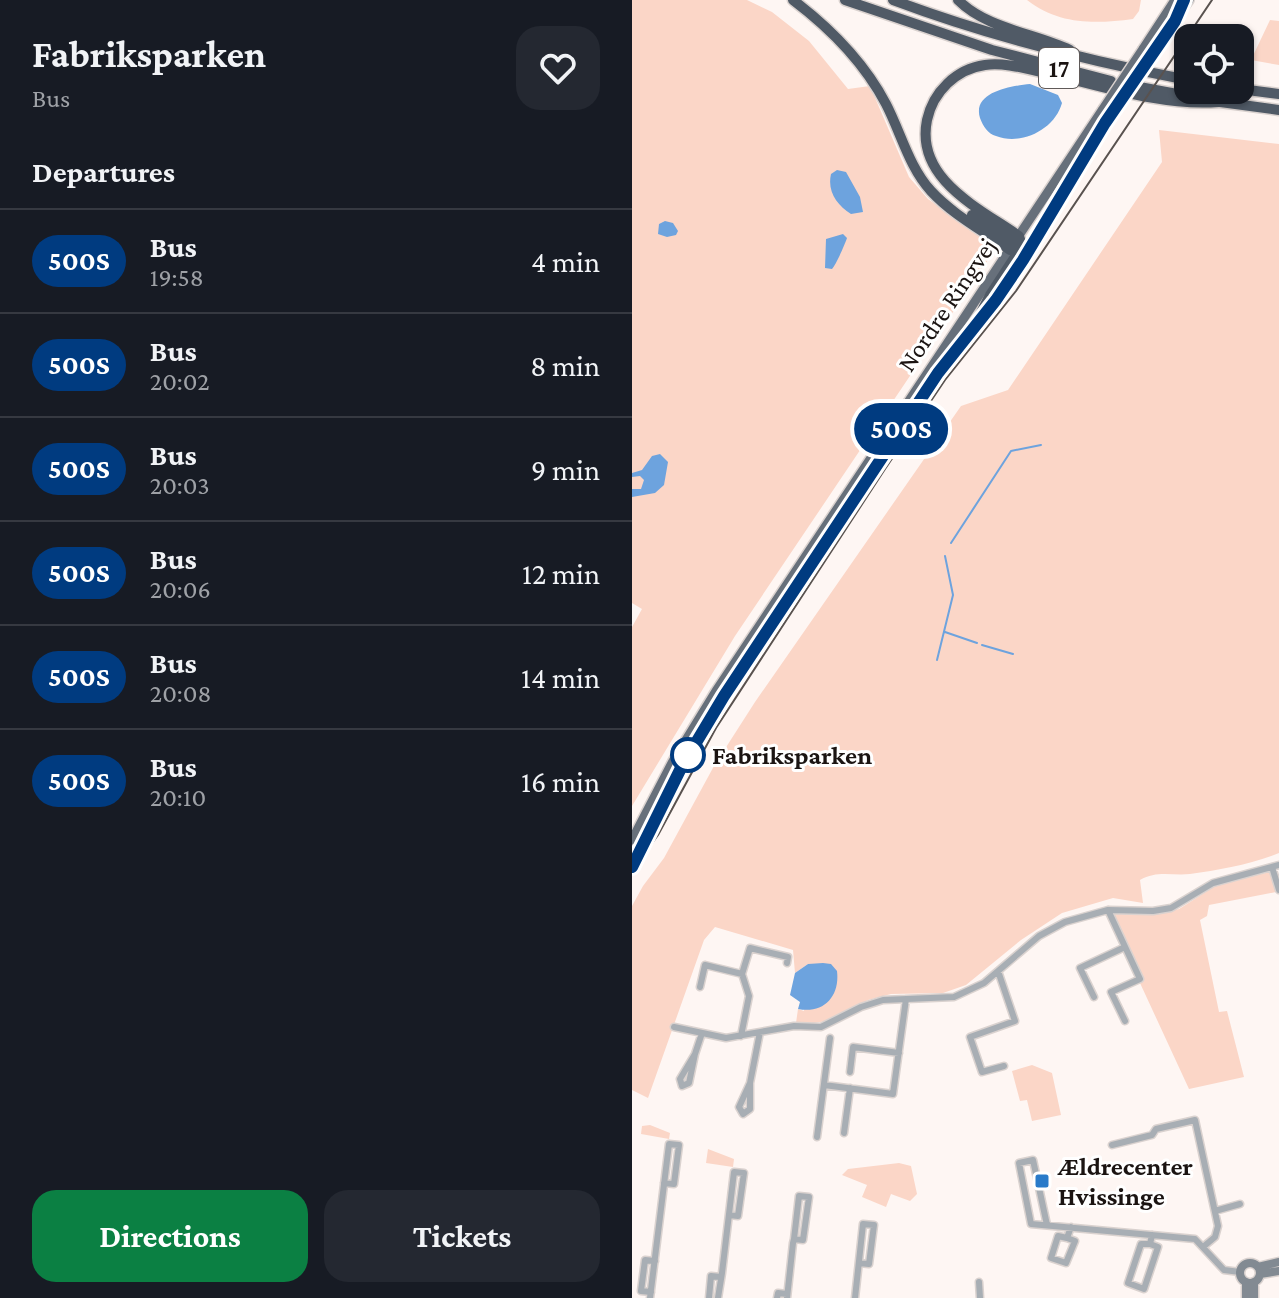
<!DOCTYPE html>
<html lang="en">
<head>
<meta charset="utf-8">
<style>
	:root { --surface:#171b24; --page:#242831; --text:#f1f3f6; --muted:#9ea1a6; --line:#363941; --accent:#0b8043 }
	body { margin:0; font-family:"Crimson Pro",serif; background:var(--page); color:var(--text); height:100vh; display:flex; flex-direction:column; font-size:30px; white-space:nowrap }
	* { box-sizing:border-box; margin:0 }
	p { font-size:26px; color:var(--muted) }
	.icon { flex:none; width:44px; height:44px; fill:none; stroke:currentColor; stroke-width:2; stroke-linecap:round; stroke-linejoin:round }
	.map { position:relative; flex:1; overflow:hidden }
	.side { display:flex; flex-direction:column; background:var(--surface); width:632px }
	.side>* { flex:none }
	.badge { padding:0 16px; border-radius:26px; font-size:28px; line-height:52px }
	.tools { position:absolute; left:542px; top:24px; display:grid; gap:16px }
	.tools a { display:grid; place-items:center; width:80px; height:80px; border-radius:16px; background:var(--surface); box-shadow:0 2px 6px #0004; font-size:40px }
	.map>.badge { position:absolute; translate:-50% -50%; box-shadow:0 0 0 4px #fff }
	h2 { padding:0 32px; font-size:30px; line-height:72px }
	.round { display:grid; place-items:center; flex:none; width:84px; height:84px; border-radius:24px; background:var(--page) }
	.head { display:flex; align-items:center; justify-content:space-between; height:136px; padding:0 32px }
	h1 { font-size:38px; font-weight:700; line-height:60px }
	.primary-button { display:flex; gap:16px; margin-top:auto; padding:16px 32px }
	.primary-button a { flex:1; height:92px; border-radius:24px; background:var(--accent); color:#fff; font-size:32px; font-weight:700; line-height:92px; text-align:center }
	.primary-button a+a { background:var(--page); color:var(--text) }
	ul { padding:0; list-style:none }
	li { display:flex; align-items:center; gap:24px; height:104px; padding:0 32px; border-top:2px solid var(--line) }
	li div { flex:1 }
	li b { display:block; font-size:30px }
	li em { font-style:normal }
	li .badge { min-width:88px; font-weight:700; text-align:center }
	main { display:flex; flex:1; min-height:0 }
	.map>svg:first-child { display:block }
	.green { fill:#fbd6c7 }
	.water { fill:#6da3de }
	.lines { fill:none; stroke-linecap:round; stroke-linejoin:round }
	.stream { stroke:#6da3de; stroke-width:2 }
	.street-casing { stroke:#dad2cf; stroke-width:9 }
	.secondary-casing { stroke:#dad2cf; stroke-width:11 }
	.primary-casing { stroke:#dad2cf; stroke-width:12 }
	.highway-casing { stroke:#dad2cf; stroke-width:13 }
	.street { stroke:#a8aeb4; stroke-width:6 }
	.secondary { stroke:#828a92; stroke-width:8 }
	.primary { stroke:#67707b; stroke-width:9 }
	.highway { stroke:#505a66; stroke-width:10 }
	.tram { stroke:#59524f; stroke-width:2 }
	.primary-bridge-casing { stroke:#dad2cf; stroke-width:12; stroke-linecap:butt }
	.primary-bridge { stroke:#67707b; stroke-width:9 }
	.line-casing { stroke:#fff; stroke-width:18 }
	.line { stroke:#003b80; stroke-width:12 }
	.stop-dot { fill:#fff; stroke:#003b80; stroke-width:4 }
	.poi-dot { fill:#297ac9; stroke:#fff; stroke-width:3 }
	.labels { text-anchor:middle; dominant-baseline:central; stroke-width:6; stroke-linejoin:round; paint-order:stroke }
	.shield { fill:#fff; stroke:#5f5a59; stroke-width:2 }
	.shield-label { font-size:24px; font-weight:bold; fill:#1b1412 }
	.street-label { font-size:26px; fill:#1b1412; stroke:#fff }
	.stop-label { font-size:26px; font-weight:bold; fill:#1b1412; stroke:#fff; text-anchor:start }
	.poi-label { font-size:26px; font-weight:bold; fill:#1b1412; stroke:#fff; text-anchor:start }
</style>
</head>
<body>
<main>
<section class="side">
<div class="head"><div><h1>Fabriksparken</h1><p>Bus</p></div><a class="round"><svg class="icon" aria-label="heart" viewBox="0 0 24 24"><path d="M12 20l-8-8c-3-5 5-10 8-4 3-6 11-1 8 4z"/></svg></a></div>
<h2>Departures</h2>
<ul>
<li><span class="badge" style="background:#003b80;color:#fff">500S</span><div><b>Bus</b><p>19:58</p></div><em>4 min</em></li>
<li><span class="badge" style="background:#003b80;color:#fff">500S</span><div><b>Bus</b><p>20:02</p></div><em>8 min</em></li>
<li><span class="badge" style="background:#003b80;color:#fff">500S</span><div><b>Bus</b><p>20:03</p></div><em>9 min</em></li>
<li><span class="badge" style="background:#003b80;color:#fff">500S</span><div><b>Bus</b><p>20:06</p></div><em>12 min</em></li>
<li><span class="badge" style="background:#003b80;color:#fff">500S</span><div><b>Bus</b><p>20:08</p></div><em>14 min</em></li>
<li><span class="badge" style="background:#003b80;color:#fff">500S</span><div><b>Bus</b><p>20:10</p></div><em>16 min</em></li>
</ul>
<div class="primary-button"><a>Directions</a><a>Tickets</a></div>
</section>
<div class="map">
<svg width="647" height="1298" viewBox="0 0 647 1298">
	<rect width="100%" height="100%" fill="#fef6f3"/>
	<path class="green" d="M0,0h115l25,12 37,29 39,48 22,-3 39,91 19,22 68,49 -261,388 -103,170v-179l10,-18 -10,-6z
		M395,0h114l-2,11 -6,8c-38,5 -74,6 -106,-19z
		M638,20l9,1v44l-28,-5z
		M527,130l120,14v709c-27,11 -60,17 -89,21 -18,2 -33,-4 -50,6l3,23 -30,-5 -51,15 -41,27 -55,45 -23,8 -52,1 -23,6 -36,20 -23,4 -13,-1 2,-14 6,2 4,-47 -13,9 -2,-23 -78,-23 -11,13 -56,158 -16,-8v-184l11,-20 21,-28 50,-92 41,-64 206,-296 47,-16 154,-228z
		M638,872l6,20 -67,13 -2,11 -7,4 19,92 8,-1 17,66 -55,12 -49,-106 3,-3 -30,-66h46l20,-5 41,-26z
		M400,1065l20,8 9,42 -29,6 -5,-21 -7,1 -8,-30z
		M18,1125l20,8 -1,6 -28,-5 1,-8z
		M76,1149l26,10 -1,8 -27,-4z
		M267,1163l12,3 6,28 -7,7 -19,-7 -5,13 -24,-10 5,-12 -25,-10 6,-6z"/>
	<path class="water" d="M398,84l28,11 4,8c-7,26 -40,43 -66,33 -8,-2 -13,-10 -16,-18 -8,-26 31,-32 50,-34z
		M205,170l9,2 14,25 3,15 -12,2c-14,-9 -24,-22 -20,-40z
		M33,221l8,2 5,8 -2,4 -9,2 -9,-3 1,-10z
		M211,234l4,4c-2,6 -11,27 -15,31l-7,-1 1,-29z
		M28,454l8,8 -4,23 -9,8 -23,4v-8h9l3,-9 -4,-4 -8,1v-4l10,-3 10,-14z
		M191,963l8,1 6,7c3,25 -13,43 -39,38l2,-7 -10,-7 5,-22 13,-9z"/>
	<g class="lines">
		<path class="stream" d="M319,543l60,-92 30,-6
			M313,632l32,11
			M350,645l31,9
			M305,660l16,-65 -8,-39"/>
		<defs>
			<path id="street" d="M640,867l7,23
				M476,910l32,69 -29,13 14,29
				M366,971l17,50 -45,16 12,35 22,-6
				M68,987l5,-22 37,9
				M462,997l-14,-29 45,-21
				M42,1027l52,11 68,-12 27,1 40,-20 22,-7 71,-3 30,-14 55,-47 26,-14 43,-12 45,1 18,-3 42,-25 66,-18
				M109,1036l8,-40 -7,-22 8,-26 38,9 -1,6
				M63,1054l-6,29 -7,3 -2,-7 15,-25 7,-21
				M218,1072l3,-25 46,6
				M118,1083v26l-7,5 -4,-7 11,-24 10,-51
				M192,1085l69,9 13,-95
				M212,1133l6,-45
				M185,1137l13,-99
				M480,1145l40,-10 4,-6 39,-9 23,106 -3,11 -12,10
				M583,1211l25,-7
				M415,1225l-14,-65 -14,3 12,61 164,15 29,31 16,2
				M435,1238l8,3 -9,22 -15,-5 7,-22 9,2 4,-11
				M518,1244l8,3 -14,42 -16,-6 13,-39h9l2,-9
				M347,1282l1,16
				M19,1292l-10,-1 4,-31 10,1
				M18,1298c6,-51 13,-103 19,-154l10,1 -5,39 -10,-1
				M77,1298l2,-22 10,1
				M86,1298l4,-25 12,-101 10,1 -6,43 -9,-1
				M145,1298l1,-5 9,1
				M155,1298l6,-55 1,-4 5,-43 10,1 -6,43 -9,-1
				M223,1298l8,-74 11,1 -5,39 -10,-1"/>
			<path id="secondary" d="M608 1273a10 10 0 1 1 20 0a10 10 0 1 1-20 0Z
				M626,1267l21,-5
				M628,1274l19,-3
				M614,1298v-16
				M622,1298v-16"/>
			<path id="primary" d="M511,49l32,-49
				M521,50l36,-50
				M349,319l68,-99 30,-55 33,-54
				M0,840l41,-79 43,-70 387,-582
				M0,867c81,-176 201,-332 306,-494l34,-42"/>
			<path id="highway" d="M161,0c37,28 71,62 93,104 15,29 23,63 45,87 22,24 53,40 79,59
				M213,0l147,50 119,31
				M261,0c96,36 195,61 295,80
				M326,0c29,29 76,33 112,50
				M543,21l9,-21
				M502,86l59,11
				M608,89l39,5
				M581,101l66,9
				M340,215l43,28 7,3 13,-5
				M338,334l20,-39 32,-49 -3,-10c-40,-28 -104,-57 -92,-116 6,-28 29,-51 58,-55 21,-3 45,5 66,9 54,13 112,32 167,28"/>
		</defs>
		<use href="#street" class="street-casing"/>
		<use href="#secondary" class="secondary-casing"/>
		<use href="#primary" class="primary-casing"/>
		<use href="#highway" class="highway-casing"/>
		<use href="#street" class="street"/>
		<use href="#secondary" class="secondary"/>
		<use href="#primary" class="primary"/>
		<use href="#highway" class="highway"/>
		<path class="tram" d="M0,871l26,-36 58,-107 169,-259 60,-89 71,-89 196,-291"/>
		<defs>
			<path id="primary-bridge" d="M471,109l40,-60
				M480,111l41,-61"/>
		</defs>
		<use href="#primary-bridge" class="primary-bridge-casing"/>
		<use href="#primary-bridge" class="primary-bridge"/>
	</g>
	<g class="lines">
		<defs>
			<path id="line" d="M0,867l50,-101 42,-70 214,-323 58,-73 27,-40 82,-137 70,-102 9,-21"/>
		</defs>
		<use href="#line" class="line-casing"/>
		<use href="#line" class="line"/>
	</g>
	<circle class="stop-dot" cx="56" cy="755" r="16"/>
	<rect class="poi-dot" x="402" y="1173" width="16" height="16" rx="4"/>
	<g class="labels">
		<rect class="shield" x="407" y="48" width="40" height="40" rx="6"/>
		<g class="shield-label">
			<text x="427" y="68">17</text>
		</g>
		<g class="street-label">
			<text transform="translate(315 305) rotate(-56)">Nordre Ringvej</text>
		</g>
		<g class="stop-label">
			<text x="80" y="755">Fabriksparken</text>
		</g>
		<g class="poi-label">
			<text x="426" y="1166">Ældrecenter<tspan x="426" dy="30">Hvissinge</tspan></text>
		</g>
	</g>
</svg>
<div class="tools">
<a><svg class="icon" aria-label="locate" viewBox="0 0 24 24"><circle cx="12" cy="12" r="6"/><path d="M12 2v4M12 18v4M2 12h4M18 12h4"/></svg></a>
</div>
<b class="badge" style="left:269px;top:429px;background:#003b80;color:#fff">500S</b>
</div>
</main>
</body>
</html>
